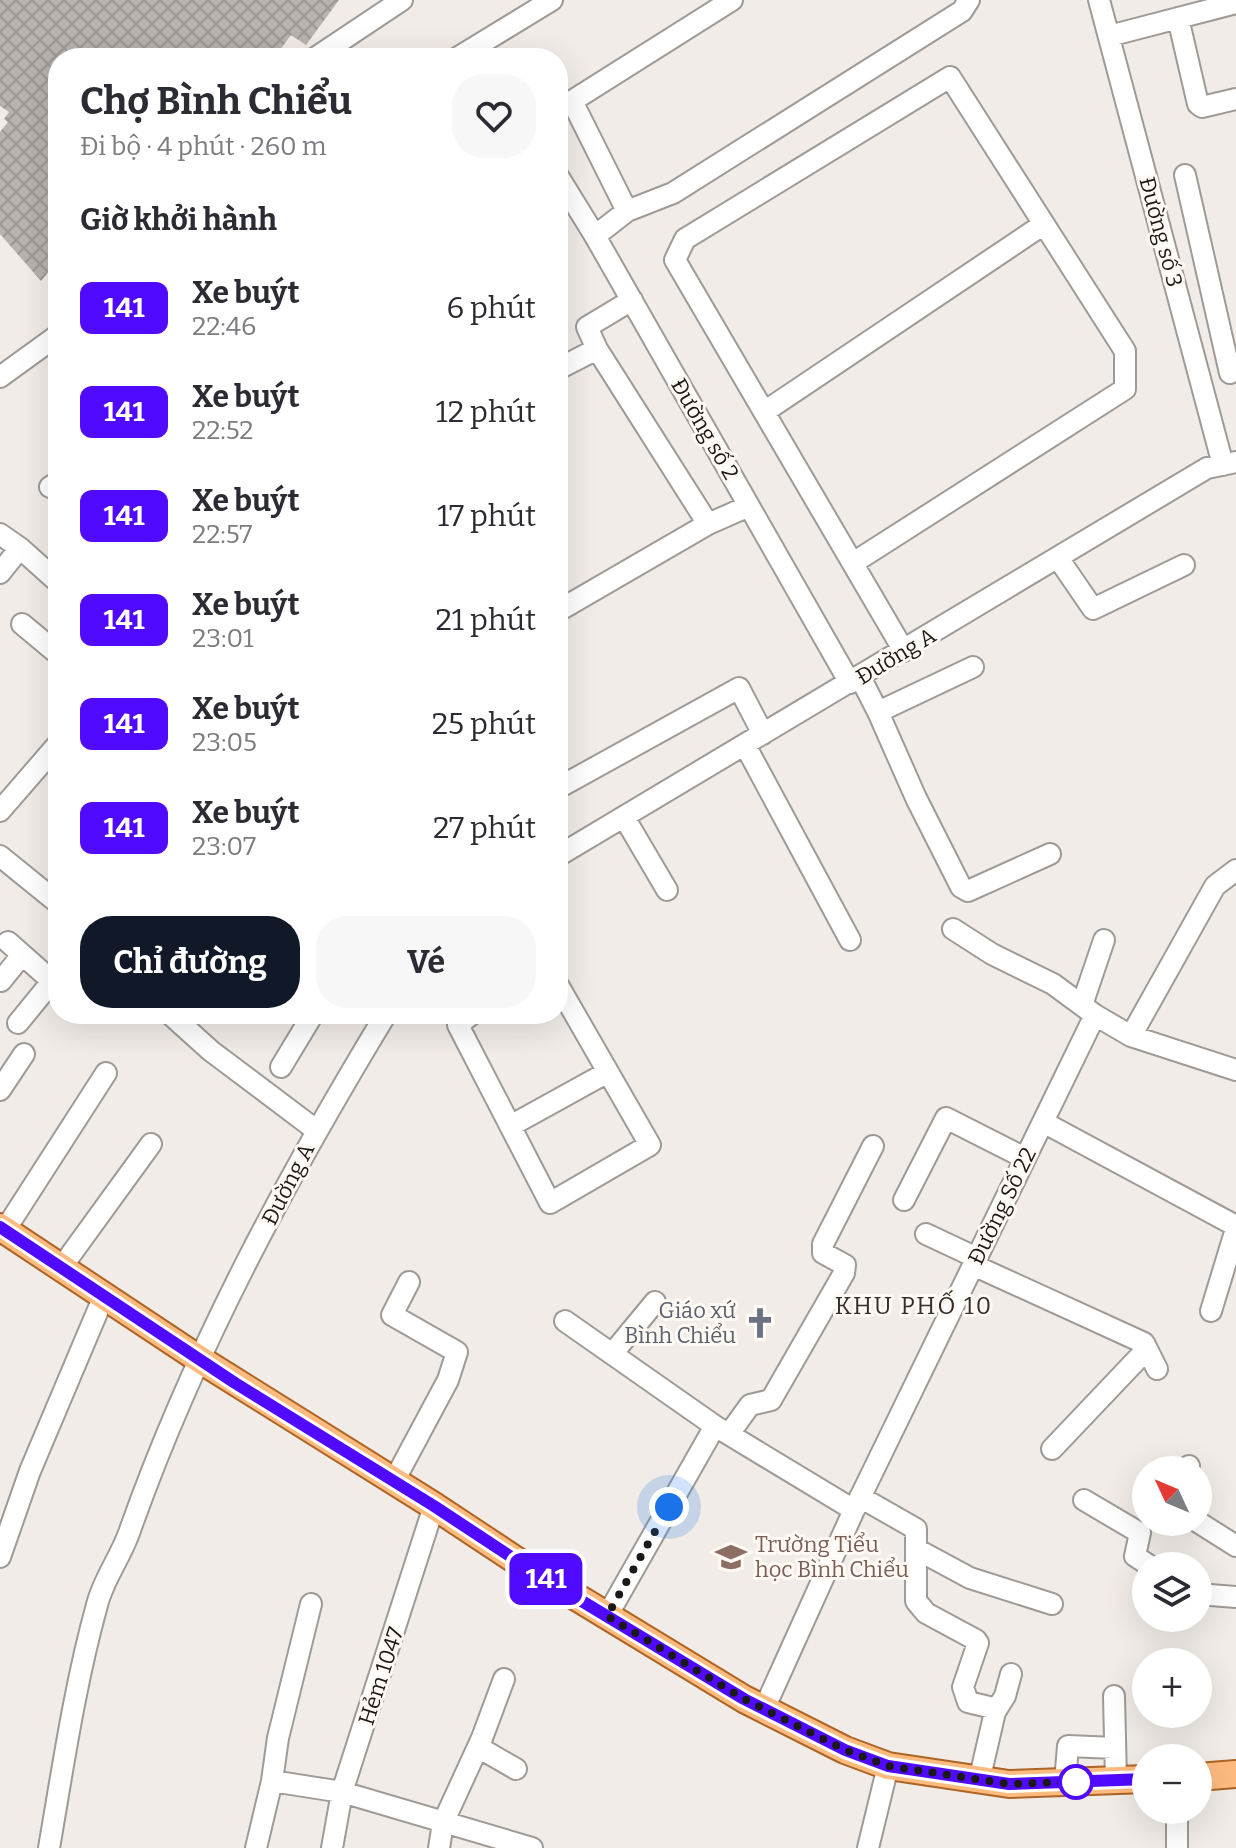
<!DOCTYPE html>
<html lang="vi">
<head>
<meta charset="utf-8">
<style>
	:root { --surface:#fff; --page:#f7f7f7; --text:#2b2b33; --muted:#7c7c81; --accent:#111827 }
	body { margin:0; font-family:Bitter,serif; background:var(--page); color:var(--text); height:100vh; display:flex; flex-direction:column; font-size:30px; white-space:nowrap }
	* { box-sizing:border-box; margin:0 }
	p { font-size:26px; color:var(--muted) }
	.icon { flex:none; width:44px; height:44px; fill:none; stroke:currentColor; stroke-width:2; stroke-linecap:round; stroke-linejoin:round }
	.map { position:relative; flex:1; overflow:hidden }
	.details { position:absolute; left:48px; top:48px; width:520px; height:976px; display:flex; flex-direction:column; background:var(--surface); border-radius:32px; box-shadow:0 8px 32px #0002 }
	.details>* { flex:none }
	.badge { padding:0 16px; border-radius:12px; font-size:28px; line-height:52px }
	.needle { width:52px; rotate:314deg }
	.fabs { position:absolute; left:1132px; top:1456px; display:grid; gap:16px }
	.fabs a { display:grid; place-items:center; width:80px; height:80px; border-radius:50%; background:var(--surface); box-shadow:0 8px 32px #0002; font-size:40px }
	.you { position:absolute; width:40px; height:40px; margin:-20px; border:6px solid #fff; border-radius:50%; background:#1a73e8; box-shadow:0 0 0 12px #1a73e833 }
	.map>.badge { position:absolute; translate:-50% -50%; box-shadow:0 0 0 4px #fff }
	h2 { padding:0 32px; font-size:30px; line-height:72px }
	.round { display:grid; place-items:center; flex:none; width:84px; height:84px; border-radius:32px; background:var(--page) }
	.headline { display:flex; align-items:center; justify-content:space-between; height:136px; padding:0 32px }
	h1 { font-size:38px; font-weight:700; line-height:60px }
	.action { display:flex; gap:16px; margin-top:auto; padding:16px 32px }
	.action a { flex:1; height:92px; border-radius:32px; background:var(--accent); color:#fff; font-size:32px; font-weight:700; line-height:92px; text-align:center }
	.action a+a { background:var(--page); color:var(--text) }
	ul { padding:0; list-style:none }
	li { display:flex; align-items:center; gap:24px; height:104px; padding:0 32px }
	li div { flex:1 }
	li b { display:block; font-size:30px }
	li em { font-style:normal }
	li .badge { min-width:88px; font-weight:700; text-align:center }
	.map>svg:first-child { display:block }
	.building { fill:url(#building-cross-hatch) }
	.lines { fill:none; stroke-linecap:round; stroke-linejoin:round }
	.minor-casing { stroke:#9f9a95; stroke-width:24 }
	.major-casing { stroke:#ad6424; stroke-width:30 }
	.minor { stroke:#fff; stroke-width:20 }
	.major { stroke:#fdbb80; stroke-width:26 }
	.line-casing { stroke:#fff; stroke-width:18 }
	.line { stroke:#4f0aff; stroke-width:12 }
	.walk { stroke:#1b1917; stroke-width:8; stroke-dasharray:0 14.4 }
	.stop-dot { fill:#fff; stroke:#4f0aff; stroke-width:4 }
	.labels { text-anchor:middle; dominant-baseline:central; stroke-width:6; stroke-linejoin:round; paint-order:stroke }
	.street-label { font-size:22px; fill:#1b1917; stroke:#fff9f4 }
	.worship-label { font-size:22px; fill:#5b616d; stroke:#fff9f4; text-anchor:end }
	.education-label { font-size:22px; fill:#785e54; stroke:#fff9f4; text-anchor:start }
	.neighbourhood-label { font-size:24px; letter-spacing:2px; fill:#322e2a; stroke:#fff9f4 }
</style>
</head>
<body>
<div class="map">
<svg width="1236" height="1848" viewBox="0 0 1236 1848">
	<defs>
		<pattern id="building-cross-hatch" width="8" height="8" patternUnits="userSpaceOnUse" patternTransform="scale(2)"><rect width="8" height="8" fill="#b7b2ae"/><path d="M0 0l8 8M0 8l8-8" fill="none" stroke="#9d9895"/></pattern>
	</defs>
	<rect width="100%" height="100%" fill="#f1ece7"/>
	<path class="building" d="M0,0h339l-33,45 -15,-10 -17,23h-11l-12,-9 -6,9h-187v202l-17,21 -41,-47v-102l8,-10 -4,-3 5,-7 -9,-6z"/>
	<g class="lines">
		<defs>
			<path id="minor" d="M1099,0l124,465
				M1178,18l20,86 4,3 34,-8
				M1109,36l127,-33
				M315,58l87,-58
				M457,58l95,-58
				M1185,175l45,198
				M558,176l37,60 255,447
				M627,211l46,-18 289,-182 7,-11
				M595,236l32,-25 -55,-110 160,-101
				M597,349l-10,-22 45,-27
				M558,369l39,-20 111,175 -150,87
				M0,377l58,-42
				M764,412l280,-188
				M50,487l8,-5
				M708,524l41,-18
				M0,534l20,14 38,34
				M1058,558l35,51 91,-44
				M853,563l272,-174v-38l-175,-274 -265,162 -10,21 229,391
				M0,573l20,-25
				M22,624l36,30
				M860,677l18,35 95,-45
				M878,712l38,86 45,89 7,4 82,-37
				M745,745l105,195
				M558,788l181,-100 24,46
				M0,811l58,-67
				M624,817l43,73
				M0,856l58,47
				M558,856l649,-388 29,-6
				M953,929l39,25 61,30 42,31
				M8,942l44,39
				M1,981l21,-26
				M1082,1005l22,-65
				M170,1014l41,37 105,79
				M472,1014l-14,11 92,178 100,-58 -92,-160
				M18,1023l40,-49
				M1131,1036l84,-150 21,-16
				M281,1067l32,-53
				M0,1090l24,-36
				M1043,1122l193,104
				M512,1125l96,-53
				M904,1200l42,-82 79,40
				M5,1230l101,-157
				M926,1234l51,24
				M973,1265l171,78 13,26
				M61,1268l90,-124
				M1211,1311l25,-82
				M565,1321l150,105 139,84
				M612,1354l43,-52
				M729,1434l21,-29 21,-5 73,-127 1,-8 -22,-12v-9l50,-98
				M1052,1449l95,-100
				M1187,1470l2,-4
				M394,1481l54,-101 9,-28 -65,-37 17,-33
				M860,1497l56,32v72l10,12 50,27 2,3 -15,44 5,15 29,7
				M1084,1500l56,33 -5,23 15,10
				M1198,1522l38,24
				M918,1550l52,28 82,26
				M0,1557l30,-86 74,-175
				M1198,1594l38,3
				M607,1616l108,-190
				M1114,1696l2,84
				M764,1709l90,-199 241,-495 36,21 105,34
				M478,1747l38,22
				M272,1781l70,11 190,56
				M979,1781l16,-69 10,-16 6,-22
				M1065,1782l3,-36 47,2
				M49,1848c14,-81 26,-164 48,-243 6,-25 23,-47 32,-72 64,-182 157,-354 257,-519
				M256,1848l16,-67 6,-43 33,-134
				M332,1848l10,-56 92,-286
				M439,1848l4,-25 39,-85 22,-59
				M868,1848l20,-82
				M1177,1848v-38"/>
			<path id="major" d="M0,1227l199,132 235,147 80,53 230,140 101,51 43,16 121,18 137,-5
				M1198,1777l38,-3"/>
		</defs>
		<use href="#minor" class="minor-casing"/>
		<use href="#major" class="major-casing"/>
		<use href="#minor" class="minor"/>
		<use href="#major" class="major"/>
	</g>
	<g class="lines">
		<defs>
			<path id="line" d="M0,1227l235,156 199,123 103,68 207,125 101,51 43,16 121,18 137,-5"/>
		</defs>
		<use href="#line" class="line-casing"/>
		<use href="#line" class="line"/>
		<path class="walk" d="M669,1507l-62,109 137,83 101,51 43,16 121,18 67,-2"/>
	</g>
	<defs>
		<symbol id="church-bare" viewBox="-9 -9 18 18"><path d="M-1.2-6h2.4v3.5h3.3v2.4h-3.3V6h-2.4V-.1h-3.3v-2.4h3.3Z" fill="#6b7280" stroke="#fff9f4" stroke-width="2.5" paint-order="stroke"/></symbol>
		<symbol id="school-bare" viewBox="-9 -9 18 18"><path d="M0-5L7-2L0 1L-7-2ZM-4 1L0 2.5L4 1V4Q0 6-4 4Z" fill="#8d6e63" stroke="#fff9f4" stroke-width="2.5" paint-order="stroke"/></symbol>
	</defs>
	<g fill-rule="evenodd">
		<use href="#church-bare" x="738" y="1301" width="44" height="44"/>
		<use href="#school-bare" x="709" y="1535" width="44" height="44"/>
	</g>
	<circle class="stop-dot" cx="1076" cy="1782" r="16"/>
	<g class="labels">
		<g class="street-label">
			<text transform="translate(1161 232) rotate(75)">Đường số 3</text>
			<text transform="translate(705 429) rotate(60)">Đường số 2</text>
			<text transform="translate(896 656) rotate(-31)">Đường A</text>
			<text transform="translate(288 1184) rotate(-63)">Đường A</text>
			<text transform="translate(1002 1206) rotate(-64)">Đường Số 22</text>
			<text transform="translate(381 1676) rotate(-72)">Hẻm 1047</text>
		</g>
		<g class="worship-label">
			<text x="736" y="1310">Giáo xứ<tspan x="736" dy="25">Bình Chiểu</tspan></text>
		</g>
		<g class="education-label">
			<text x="755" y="1544">Trường Tiểu<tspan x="755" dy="25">học Bình Chiểu</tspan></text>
		</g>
		<g class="neighbourhood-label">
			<text x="914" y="1306">KHU PHỐ 10</text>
		</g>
	</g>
</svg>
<div class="fabs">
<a><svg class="needle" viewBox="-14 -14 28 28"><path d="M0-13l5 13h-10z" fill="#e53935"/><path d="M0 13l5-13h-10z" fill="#7c7c81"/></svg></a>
<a><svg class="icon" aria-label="layers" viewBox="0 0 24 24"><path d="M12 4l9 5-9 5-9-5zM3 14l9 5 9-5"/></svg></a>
<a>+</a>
<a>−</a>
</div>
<div class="you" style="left:669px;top:1507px"></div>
<b class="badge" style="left:546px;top:1579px;background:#4f0aff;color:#fff">141</b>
<section class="details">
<div class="headline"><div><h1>Chợ Bình Chiểu</h1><p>Đi bộ · 4 phút · 260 m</p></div><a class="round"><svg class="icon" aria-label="heart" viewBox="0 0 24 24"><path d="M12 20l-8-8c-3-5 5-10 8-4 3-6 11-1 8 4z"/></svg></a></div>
<h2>Giờ khởi hành</h2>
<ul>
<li><span class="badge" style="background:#4f0aff;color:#fff">141</span><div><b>Xe buýt</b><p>22:46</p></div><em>6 phút</em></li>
<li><span class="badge" style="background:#4f0aff;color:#fff">141</span><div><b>Xe buýt</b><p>22:52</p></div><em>12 phút</em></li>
<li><span class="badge" style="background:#4f0aff;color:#fff">141</span><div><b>Xe buýt</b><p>22:57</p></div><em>17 phút</em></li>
<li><span class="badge" style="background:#4f0aff;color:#fff">141</span><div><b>Xe buýt</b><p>23:01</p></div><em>21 phút</em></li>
<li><span class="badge" style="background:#4f0aff;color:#fff">141</span><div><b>Xe buýt</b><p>23:05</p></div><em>25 phút</em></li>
<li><span class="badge" style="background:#4f0aff;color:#fff">141</span><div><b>Xe buýt</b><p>23:07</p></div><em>27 phút</em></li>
</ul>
<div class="action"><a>Chỉ đường</a><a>Vé</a></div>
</section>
</div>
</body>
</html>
